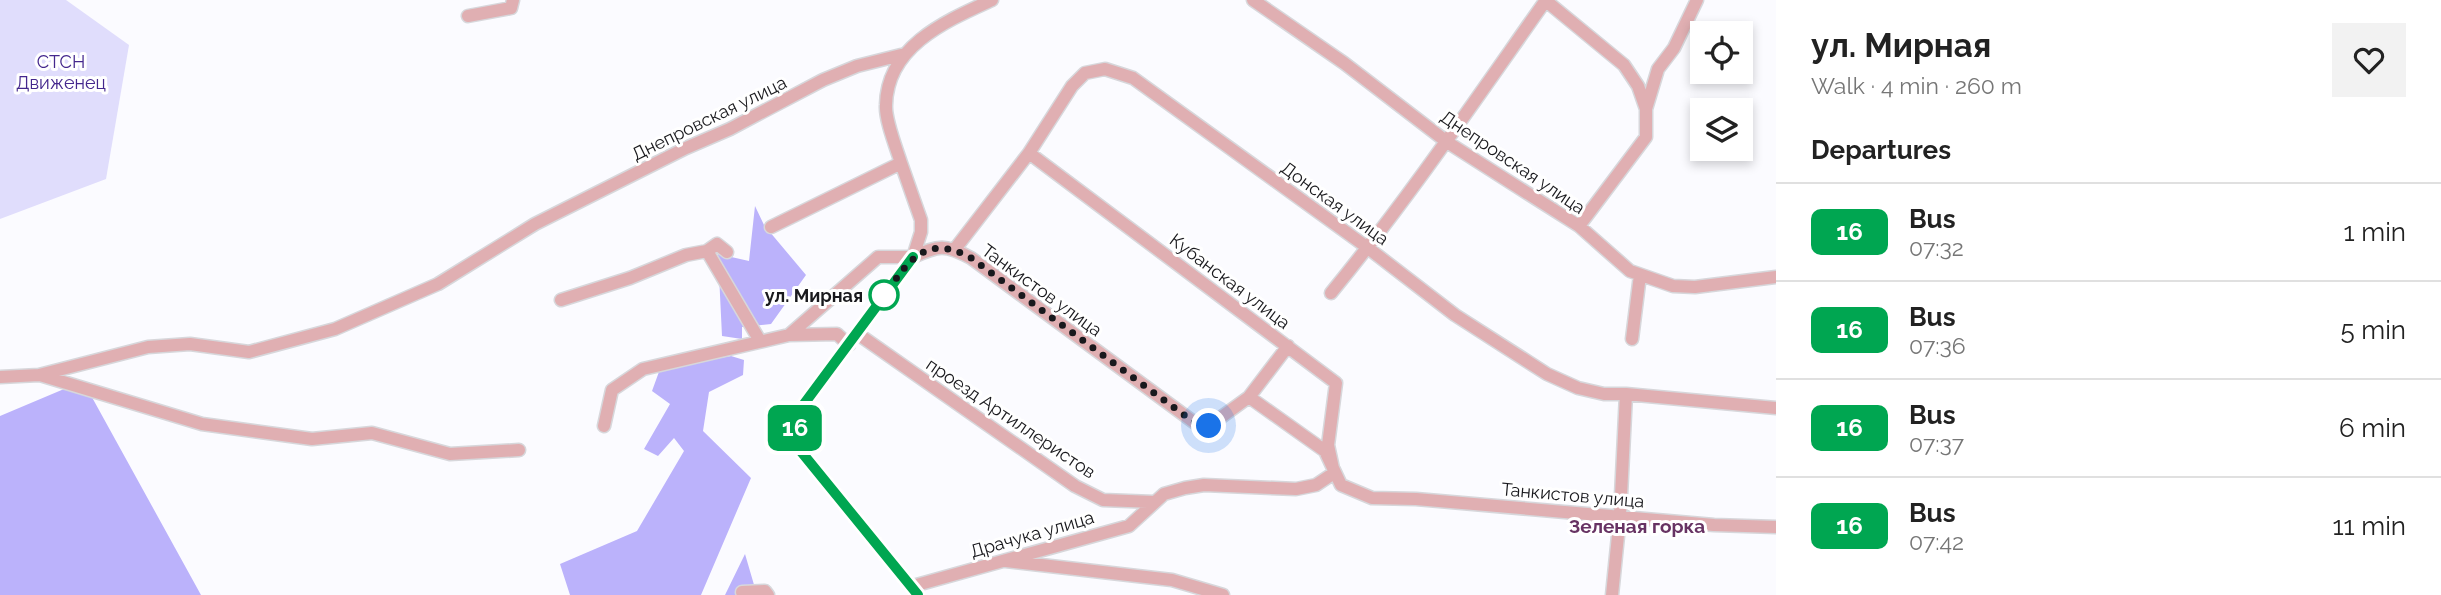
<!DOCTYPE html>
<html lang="en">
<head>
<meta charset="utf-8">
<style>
	:root { --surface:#fff; --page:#f2f2f2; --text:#222; --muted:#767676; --line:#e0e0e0 }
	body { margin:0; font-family:Raleway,sans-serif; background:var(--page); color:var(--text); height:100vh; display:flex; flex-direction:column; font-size:26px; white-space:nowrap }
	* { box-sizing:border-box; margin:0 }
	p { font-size:23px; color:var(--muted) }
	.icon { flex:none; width:38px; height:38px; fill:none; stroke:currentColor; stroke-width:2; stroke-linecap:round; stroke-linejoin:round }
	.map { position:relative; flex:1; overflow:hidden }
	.sheet { display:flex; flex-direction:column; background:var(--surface); width:665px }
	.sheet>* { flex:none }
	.badge { padding:0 14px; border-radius:10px; font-size:24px; line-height:46px }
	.buttons { position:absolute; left:1690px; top:21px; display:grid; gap:14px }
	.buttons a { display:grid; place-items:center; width:63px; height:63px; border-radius:0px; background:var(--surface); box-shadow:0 4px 10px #0003; font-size:35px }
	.you { position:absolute; width:35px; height:35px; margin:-18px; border:5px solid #fff; border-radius:50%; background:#1a73e8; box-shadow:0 0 0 10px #1a73e833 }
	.map>.badge { position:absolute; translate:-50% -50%; box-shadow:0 0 0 4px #fff }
	h2 { padding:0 35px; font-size:26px; line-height:63px }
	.round { display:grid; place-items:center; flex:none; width:74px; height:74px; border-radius:0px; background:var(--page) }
	.head { display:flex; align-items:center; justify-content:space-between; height:119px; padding:0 35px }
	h1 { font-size:33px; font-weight:700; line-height:52px }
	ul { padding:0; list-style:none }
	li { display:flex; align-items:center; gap:21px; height:98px; padding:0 35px; border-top:2px solid var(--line) }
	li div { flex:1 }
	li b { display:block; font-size:26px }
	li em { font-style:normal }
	li .badge { min-width:77px; font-weight:700; text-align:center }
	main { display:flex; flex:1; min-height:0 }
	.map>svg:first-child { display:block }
	.green { fill:#e0ddfc }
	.forest { fill:#bbb2fb }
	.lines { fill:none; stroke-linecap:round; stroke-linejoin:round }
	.street-casing { stroke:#d7d7db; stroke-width:15 }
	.street { stroke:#e0afb2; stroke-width:12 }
	.line-casing { stroke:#fff; stroke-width:16 }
	.line { stroke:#00a651; stroke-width:10 }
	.walk { stroke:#19191d; stroke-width:7; stroke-dasharray:0 12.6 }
	.stop-dot { fill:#fff; stroke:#00a651; stroke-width:3.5 }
	.labels { text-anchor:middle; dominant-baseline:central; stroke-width:6; stroke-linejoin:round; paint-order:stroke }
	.park-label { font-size:18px; fill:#44278d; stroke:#fff }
	.street-label { font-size:18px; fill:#19191d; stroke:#fff }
	.stop-label { font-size:18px; font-weight:bold; fill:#19191d; stroke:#fff; text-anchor:end }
	.neighbourhood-label { font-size:19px; font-weight:bold; fill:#673363; stroke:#fff }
</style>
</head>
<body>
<main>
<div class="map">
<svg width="1776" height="595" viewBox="0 0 1776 595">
	<rect width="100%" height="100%" fill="#fbfbff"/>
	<path class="green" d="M0,0h66l63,45 -23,134 -106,40z"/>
	<path class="forest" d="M755,206l9,19 42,50 -35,49 -29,3v12l-20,-3 -4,-82 31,7z
		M731,356l13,4 -1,15 -34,17 -6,39 48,47 -50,117h-131l-10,-31 77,-33 47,-80 -10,-13 -16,18 -14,-7 26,-45 -18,-13 8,-22z
		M83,381l118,214h-201v-179z
		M745,554l12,41h-32z"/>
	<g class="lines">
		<defs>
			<path id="street" d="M1253,0l91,63 103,79 132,84 51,45 43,15 22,1 81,-10
				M1545,0l79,65 14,21 8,23v28l-67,89
				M468,16l43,-8 2,-8
				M1646,109l12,-40 16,-21 23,-48
				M901,163c-5,-16 -16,-43 -15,-58 1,-59 60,-84 106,-105
				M771,227l130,-64 20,57v12l-8,25c26,-12 32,-13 58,1l224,165 14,3 40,-29 76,54 16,34 31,13 44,1 298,26 62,2
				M955,249l74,-96 43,-67 13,-13 20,-4 28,9 235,170 87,67 92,59 31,14 26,6h22l150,14
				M707,251l53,90
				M913,257l-112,151 -7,14 5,27 119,146
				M1331,293c77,-94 145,-194 215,-293
				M561,300l69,-22 56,-23 21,-4 10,-7 10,8
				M858,334l217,152 28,14 51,2
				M789,335l89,-78h35
				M1632,339l8,-64
				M40,375l162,49 110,15 60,-6 78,21 69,-4
				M0,377l39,-2 109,-28 42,-3 59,8 86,-23 103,-45 97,-60 151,-76 44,-19 93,-49 34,-14 44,-11
				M1249,397l39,-51
				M604,426l8,-36 31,-21 146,-34 48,-1 12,11
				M1006,561l166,19 51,15
				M913,586l216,-60 35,-32 21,-6 19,-3 92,4 20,-4 18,-12 -6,-28 8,-62 -307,-230
				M742,592l23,-1 3,4
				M1612,595l8,-79 6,-122"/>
		</defs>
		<use href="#street" class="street-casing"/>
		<use href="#street" class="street"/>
	</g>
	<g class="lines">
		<defs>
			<path id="line" d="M913,257l-112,151 -7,14 5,27 119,146"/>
		</defs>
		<use href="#line" class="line-casing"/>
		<use href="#line" class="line"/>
		<path class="walk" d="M884,295l-1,2c25,-35 42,-65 88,-39l224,165 14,3"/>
	</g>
	<circle class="stop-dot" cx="884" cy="295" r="14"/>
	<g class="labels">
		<g class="park-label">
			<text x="61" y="61">СТСН<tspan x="61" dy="21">Движенец</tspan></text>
		</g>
		<g class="street-label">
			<text transform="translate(709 118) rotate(-26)">Днепровская улица</text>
			<text transform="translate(1513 162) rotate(34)">Днепровская улица</text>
			<text transform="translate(1335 203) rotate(36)">Донская улица</text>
			<text transform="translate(1230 281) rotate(37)">Кубанская улица</text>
			<text transform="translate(1042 290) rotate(36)">Танкистов улица</text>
			<text transform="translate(1011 418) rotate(34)">проезд Артиллеристов</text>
			<text transform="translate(1573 495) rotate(5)">Танкистов улица</text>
			<text transform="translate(1032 534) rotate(-16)">Драчука улица</text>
		</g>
		<g class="stop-label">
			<text x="863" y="295">ул. Мирная</text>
		</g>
		<g class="neighbourhood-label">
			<text x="1637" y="526">Зеленая горка</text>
		</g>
	</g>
</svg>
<div class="buttons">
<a><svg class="icon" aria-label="locate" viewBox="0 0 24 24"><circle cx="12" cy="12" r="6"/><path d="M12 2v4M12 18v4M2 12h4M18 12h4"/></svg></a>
<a><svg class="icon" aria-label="layers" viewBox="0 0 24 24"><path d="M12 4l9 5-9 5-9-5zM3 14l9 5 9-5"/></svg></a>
</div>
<div class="you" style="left:1209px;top:426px"></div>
<b class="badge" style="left:795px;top:428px;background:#00a651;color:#fff">16</b>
</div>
<section class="sheet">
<div class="head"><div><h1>ул. Мирная</h1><p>Walk · 4 min · 260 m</p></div><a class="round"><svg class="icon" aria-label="heart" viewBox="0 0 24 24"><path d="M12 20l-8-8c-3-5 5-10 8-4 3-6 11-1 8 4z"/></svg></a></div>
<h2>Departures</h2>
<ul>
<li><span class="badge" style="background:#00a651;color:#fff">16</span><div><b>Bus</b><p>07:32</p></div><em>1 min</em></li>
<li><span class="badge" style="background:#00a651;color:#fff">16</span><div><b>Bus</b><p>07:36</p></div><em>5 min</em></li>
<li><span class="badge" style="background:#00a651;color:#fff">16</span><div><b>Bus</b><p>07:37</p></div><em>6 min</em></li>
<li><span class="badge" style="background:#00a651;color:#fff">16</span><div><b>Bus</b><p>07:42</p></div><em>11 min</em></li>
</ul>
</section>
</main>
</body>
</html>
